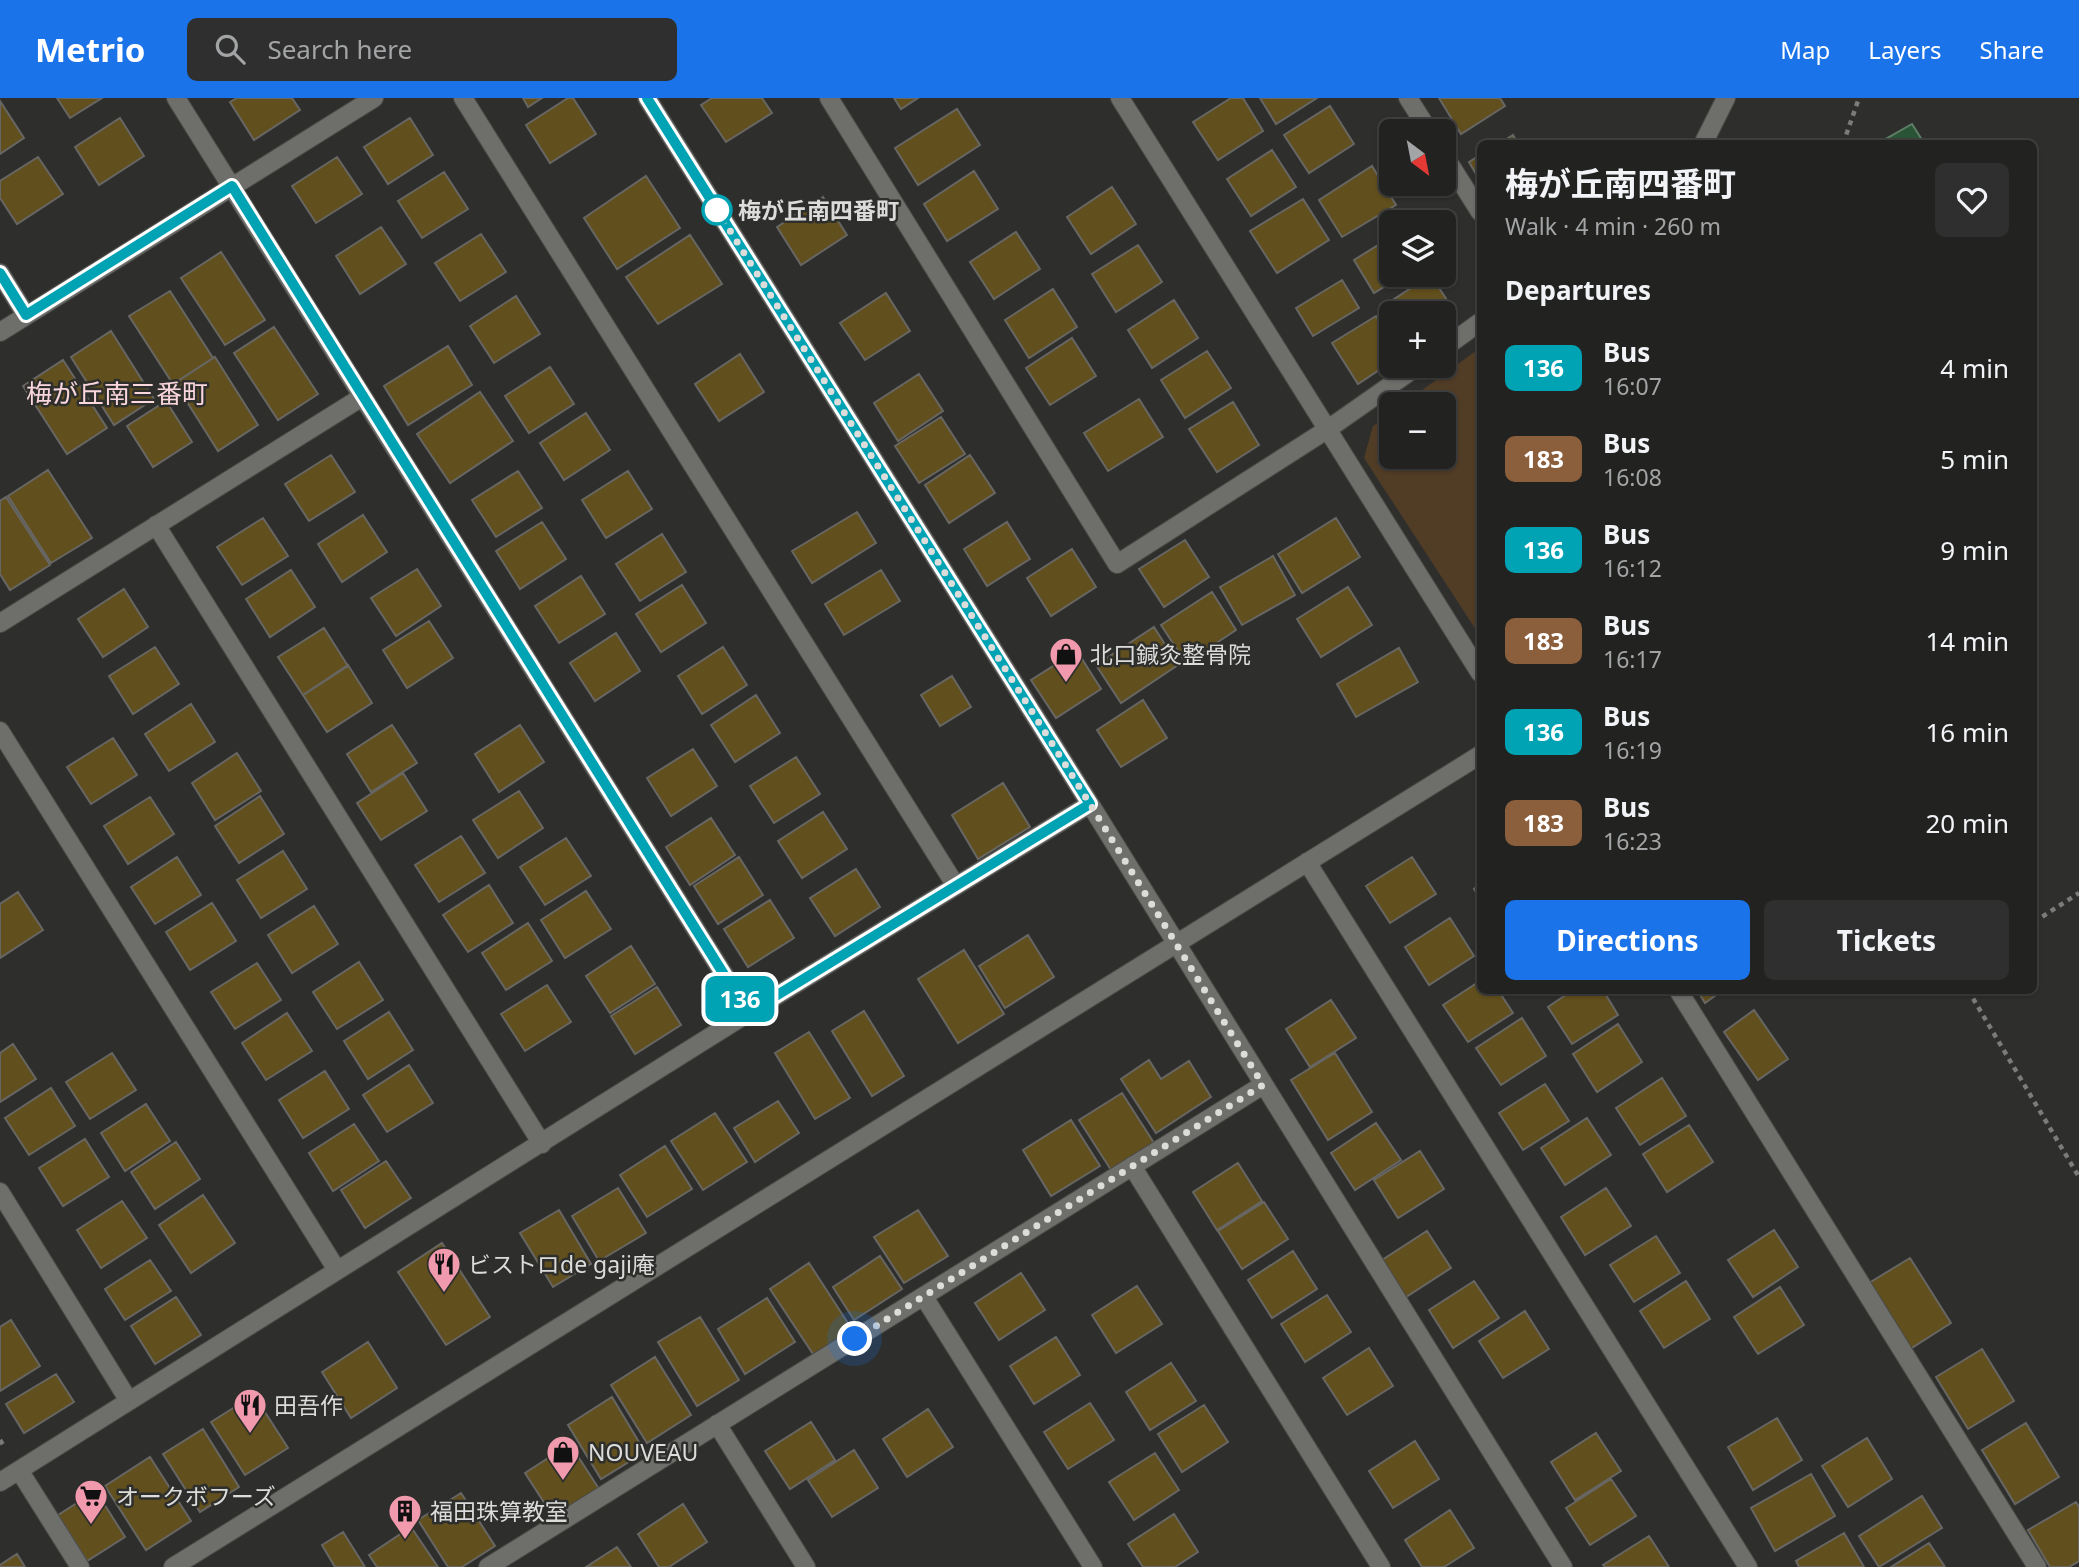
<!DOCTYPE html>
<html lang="en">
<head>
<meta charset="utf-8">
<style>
	:root { --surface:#222321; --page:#2e2f2e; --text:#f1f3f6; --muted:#a2a4a5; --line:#3f403f; --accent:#1a73e8 }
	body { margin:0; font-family:"Noto Sans","Noto Sans JP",sans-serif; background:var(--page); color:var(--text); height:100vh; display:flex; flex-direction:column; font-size:26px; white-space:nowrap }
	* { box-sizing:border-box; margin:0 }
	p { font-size:23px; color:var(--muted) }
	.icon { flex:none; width:38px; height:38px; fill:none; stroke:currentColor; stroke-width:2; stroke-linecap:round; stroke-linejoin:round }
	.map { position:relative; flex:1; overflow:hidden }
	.side { position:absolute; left:1477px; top:42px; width:560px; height:854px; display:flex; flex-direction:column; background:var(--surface); border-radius:10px; box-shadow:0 2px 5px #0004,0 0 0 2px var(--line) }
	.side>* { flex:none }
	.badge { padding:0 14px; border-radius:10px; font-size:24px; line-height:46px }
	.needle { width:46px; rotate:148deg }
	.fabs { position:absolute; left:1379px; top:21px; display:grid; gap:14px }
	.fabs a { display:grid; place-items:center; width:77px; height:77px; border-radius:10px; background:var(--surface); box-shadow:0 2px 5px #0004,0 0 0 2px var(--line); font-size:35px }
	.you { position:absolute; width:35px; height:35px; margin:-18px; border:5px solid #fff; border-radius:50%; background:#1a73e8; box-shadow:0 0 0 10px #1a73e833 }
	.map>.badge { position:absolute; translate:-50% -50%; box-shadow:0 0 0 4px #fff }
	h2 { padding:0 28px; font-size:26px; line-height:63px }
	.round { display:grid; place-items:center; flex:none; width:74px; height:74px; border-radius:10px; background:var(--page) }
	.head { display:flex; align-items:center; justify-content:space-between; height:119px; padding:0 28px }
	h1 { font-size:33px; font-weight:700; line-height:52px }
	.primary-button { display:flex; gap:14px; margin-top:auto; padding:14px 28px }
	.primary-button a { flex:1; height:80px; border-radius:10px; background:var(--accent); color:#fff; font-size:28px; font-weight:700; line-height:80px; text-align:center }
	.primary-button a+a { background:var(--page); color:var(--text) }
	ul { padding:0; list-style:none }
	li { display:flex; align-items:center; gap:21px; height:91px; padding:0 28px }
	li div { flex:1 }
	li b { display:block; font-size:26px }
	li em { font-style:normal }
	li .badge { min-width:77px; font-weight:700; text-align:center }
	header { display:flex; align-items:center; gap:42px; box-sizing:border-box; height:98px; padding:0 35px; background:var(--accent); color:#fff }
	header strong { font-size:33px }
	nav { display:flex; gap:38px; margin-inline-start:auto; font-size:24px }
	.search { width:490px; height:63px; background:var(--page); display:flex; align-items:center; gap:18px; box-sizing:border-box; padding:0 24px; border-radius:10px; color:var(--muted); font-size:26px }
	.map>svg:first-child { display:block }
	.green { fill:#513c26 }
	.water { fill:#295536; stroke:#5f7e67; stroke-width:2 }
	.building { fill:#614f1d; stroke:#676663; stroke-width:2 }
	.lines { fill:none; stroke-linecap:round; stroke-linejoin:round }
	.minor-casing { stroke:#4a4a47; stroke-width:20 }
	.path { stroke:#7b7b79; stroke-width:4.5; stroke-dasharray:5 5; stroke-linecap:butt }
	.minor { stroke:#6e6e6b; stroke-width:18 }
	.line-casing { stroke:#fff; stroke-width:16 }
	.line { stroke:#00a3b4; stroke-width:10 }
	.walk { stroke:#dcdcda; stroke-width:7; stroke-dasharray:0 12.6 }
	.stop-dot { fill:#fff; stroke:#00a3b4; stroke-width:3.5 }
	.labels { text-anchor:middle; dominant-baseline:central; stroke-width:5; stroke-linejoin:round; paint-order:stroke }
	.stop-label { font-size:23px; font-weight:bold; fill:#dcdcda; stroke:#2e2f2c; text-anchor:start }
	.poi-label { font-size:23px; fill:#dcdcda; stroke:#2e2f2c; text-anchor:start }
	.quarter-label { font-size:26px; fill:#fad6dd; stroke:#2e2f2c }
</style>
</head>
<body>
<header>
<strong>Metrio</strong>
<div class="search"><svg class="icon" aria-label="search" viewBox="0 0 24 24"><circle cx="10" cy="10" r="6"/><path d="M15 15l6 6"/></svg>Search here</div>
<nav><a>Map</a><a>Layers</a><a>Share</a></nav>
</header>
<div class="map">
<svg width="2079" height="1469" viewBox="0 0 2079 1469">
	<rect width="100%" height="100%" fill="#2e2f2c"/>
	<path class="green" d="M1480,250v288l-116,-178 9,-32 18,-13v44h53v-53h-41z"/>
	<path class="water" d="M1912,26l12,19h-41l1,-3z"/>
	<path class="building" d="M57,0h45l-32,20z
		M237,0h55l8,12 -46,30 -24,-38z
		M523,0h19l-14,9z
		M568,0h5l23,36 -46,29 -24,-38z
		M712,0h50l10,15 -46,29 -25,-37z
		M894,0h24l-17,11z
		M1231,0h12l20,33 -45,29 -25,-38z
		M1260,0h57l-41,26z
		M1439,0h61l5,8 -44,28z
		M0,3l24,37 -24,16z
		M1330,8l24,38 -45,29 -25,-38z
		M957,11l23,36 -62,40 -23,-37z
		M120,20l24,38 -45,29 -24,-38z
		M410,20l23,37 -45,29 -24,-37z
		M1513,37l5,9h-19z
		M1272,52l24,37 -45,29 -24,-37z
		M1480,57v26l-11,-19z
		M38,59l25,37 -46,30 -17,-26v-17z
		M337,59l25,37 -46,29 -24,-37z
		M1372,68l24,39 -54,32 -23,-37z
		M974,73l24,38 -51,32 -23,-37z
		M444,74l24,37 -46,29 -24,-37z
		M646,78l34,52 -63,41 -33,-51z
		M1112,89l24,37 -45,30 -24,-37z
		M823,99l24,38 -46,30 -24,-38z
		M1303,101l26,41 -52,33 -27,-42z
		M381,129l25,37 -46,30 -24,-38z
		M1016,134l24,37 -46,30 -24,-37z
		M481,136l25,38 -46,29 -25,-38z
		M690,137l32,49 -64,40 -32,-47z
		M1391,139v38h12l-29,18 -20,-33z
		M1138,147l24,37 -46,30 -24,-38z
		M221,154l44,68 -40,25 -44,-67z
		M1431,177l24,38 -11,7v-7l-53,1 -6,-9z
		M1342,182l17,28 -46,28 -17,-28z
		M1053,191l24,38 -48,31 -24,-38z
		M170,193l43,67 -40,26 -44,-68z
		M886,195l24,38 -45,29 -25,-37z
		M516,198l24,38 -46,29 -24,-37z
		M1174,202l24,38 -46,30 -24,-38z
		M1376,218l15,24v22l-33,22 -26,-41z
		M274,229l44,67 -40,26 -44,-67z
		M111,233l43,68 -40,26 -43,-68z
		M1072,240l24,38 -46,29 -24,-37z
		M448,248l24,39 -64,40 -24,-39z
		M1207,253l24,37 -46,30 -24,-38z
		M740,256l24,38 -45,29 -24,-37z
		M215,259l43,68 -40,26 -43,-68z
		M63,262l44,68 -40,26 -44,-68z
		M550,269l24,37 -45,29 -24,-37z
		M919,276l24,37 -45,30 -24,-38z
		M480,294l33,49 -63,42 -33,-49z
		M1139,301l24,38 -55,34 -24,-38z
		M166,303l26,41 -39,25 -26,-41z
		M1233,304l26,43 -42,27 -28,-43z
		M586,315l24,37 -46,30 -24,-37z
		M941,319l24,37 -46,29 -24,-37z
		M331,357l24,37 -46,29 -24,-37z
		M970,357l25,38 -46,30 -24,-38z
		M48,372l44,68 -41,25 -43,-67z
		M518,373l24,37 -46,29 -24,-37z
		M628,373l24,38 -46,29 -24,-38z
		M6,399l44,68 -40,25 -10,-16v-73z
		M857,414l19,31 -64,40 -20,-32z
		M363,417l24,37 -45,30 -24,-38z
		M263,420l25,38 -46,29 -25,-38z
		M1336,420l24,39 -58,36 -24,-39z
		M542,424l24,37 -46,30 -24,-38z
		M1007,424l23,37 -43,27 -23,-37z
		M662,436l24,38 -46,29 -24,-37z
		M1185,442l24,37 -45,30 -25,-38z
		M1072,451l24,38 -45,29 -24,-38z
		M1273,458l22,39 -53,30 -22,-38z
		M417,471l24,37 -45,30 -25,-38z
		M291,472l24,37 -45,30 -24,-38z
		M881,472l19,31 -56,34 -19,-31z
		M581,478l24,38 -46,29 -24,-37z
		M682,487l24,38 -45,29 -25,-38z
		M1348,489l24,38 -51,32 -24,-38z
		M124,491l24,38 -45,30 -25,-38z
		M1212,494l24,38 -50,33 -25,-38z
		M429,523l24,37 -46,30 -24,-38z
		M1154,529l24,38 -57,38 -25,-38z
		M324,530l24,38 -45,29 -25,-38z
		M616,535l24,38 -45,30 -25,-38z
		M155,549l24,37 -46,30 -24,-38z
		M723,549l24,38 -45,29 -24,-38z
		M1399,550l19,34 -62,35 -19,-33z
		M1077,553l24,38 -45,29 -25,-38z
		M348,567l24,38 -45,29 -24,-37z
		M952,578l19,31 -31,19 -19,-31z
		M756,597l24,38 -45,29 -24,-37z
		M1143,602l24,38 -46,29 -24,-37z
		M191,606l24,38 -46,29 -24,-37z
		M392,627l25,38 -46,29 -24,-38z
		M520,627l24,37 -45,30 -24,-38z
		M113,640l24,37 -46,29 -24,-37z
		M693,651l24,37 -46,30 -24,-38z
		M237,655l24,38 -46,29 -23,-37z
		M796,659l24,37 -46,29 -24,-37z
		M403,675l24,38 -46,29 -24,-37z
		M1003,685l27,44 -52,32 -26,-44z
		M519,693l24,37 -45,30 -25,-38z
		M260,698l24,38 -45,29 -24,-37z
		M150,699l24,37 -46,30 -24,-38z
		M823,714l24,37 -45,29 -24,-37z
		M711,720l24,37 -45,30 -24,-38z
		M461,738l24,37 -46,29 -24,-37z
		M566,740l25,38 -46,29 -25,-38z
		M283,753l24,38 -46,29 -24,-38z
		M177,759l24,38 -46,29 -24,-37z
		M739,759l24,38 -45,29 -24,-38z
		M1412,759l24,37 -46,29 -24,-37z
		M856,771l24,38 -45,29 -25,-38z
		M1480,786v15l-6,-10z
		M489,787l24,38 -45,29 -25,-37z
		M586,793l25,38 -46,29 -24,-38z
		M18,794l25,38 -43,28v-54z
		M770,802l24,38 -46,29 -24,-38z
		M212,805l24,38 -46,29 -24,-38z
		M314,808l24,38 -46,29 -24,-38z
		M1450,820l24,38 -45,29 -24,-38z
		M528,825l24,38 -46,29 -24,-37z
		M1028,837l26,42 -49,31 -26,-42z
		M631,848l24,38 -45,29 -24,-37z
		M964,852l40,64 -46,29 -40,-64z
		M359,864l24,38 -46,29 -24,-37z
		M257,865l24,37 -46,29 -24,-37z
		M1480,883v9h18l15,23 -45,29 -25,-37z
		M547,887l24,37 -46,29 -24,-37z
		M657,889l24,38 -46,29 -24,-38z
		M1573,892h30l15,25 -46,29 -24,-37z
		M1697,892h26l-18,13z
		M1331,902l25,38 -46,29 -24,-38z
		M1754,912l34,49 -30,21 -34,-48z
		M864,913l40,65 -32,20 -40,-65z
		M389,914l24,38 -45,29 -24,-38z
		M287,915l25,38 -46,29 -24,-37z
		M1522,920l24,38 -45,29 -25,-37z
		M1618,926l24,38 -45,30 -24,-38z
		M809,934l41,66 -35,21 -40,-66z
		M13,946l23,35 -36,23v-49z
		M112,955l24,37 -46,29 -24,-37z
		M1335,955l37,59 -44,28 -37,-60z
		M1149,962l12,19 28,-18 22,36 -55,36 -35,-54z
		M409,967l24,38 -46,29 -24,-37z
		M325,973l24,38 -46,29 -24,-38z
		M1662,980l24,38 -46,29 -24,-37z
		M1545,986l24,37 -46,29 -24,-37z
		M51,990l24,38 -46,29 -24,-37z
		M1122,995l32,50 -43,27 -32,-50z
		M778,1003l21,32 -44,29 -21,-34z
		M146,1006l24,37 -45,30 -24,-38z
		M715,1015l32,49 -44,28 -32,-49z
		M1587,1020l24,37 -46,30 -24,-37z
		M1071,1022l29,46 -49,30 -28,-46z
		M1376,1025l25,37 -46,30 -24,-37z
		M354,1026l25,37 -46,30 -24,-38z
		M1689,1027l24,37 -46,30 -24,-38z
		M85,1041l24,38 -46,29 -24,-38z
		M176,1044l24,37 -45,30 -24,-37z
		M665,1048l27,43 -45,28 -27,-42z
		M1420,1053l24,38 -46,29 -24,-38z
		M386,1063l25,37 -46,30 -24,-38z
		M1238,1065l24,38 -45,29 -24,-38z
		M618,1090l28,45 -47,28 -27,-45z
		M1606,1090l25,38 -46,29 -24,-38z
		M203,1097l32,48 -44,30 -32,-48z
		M122,1103l25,37 -46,30 -24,-38z
		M1264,1104l24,37 -46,30 -24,-38z
		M559,1112l32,54 -38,23 -33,-54z
		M918,1112l30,46 -44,27 -30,-46z
		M1774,1132l24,37 -45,30 -25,-37z
		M1427,1133l24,37 -45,29 -24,-37z
		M1656,1138l24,37 -46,29 -24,-37z
		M442,1145l48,74 -44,28 -48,-73z
		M1293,1153l24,38 -45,29 -24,-38z
		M880,1158l22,33 -48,31 -21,-33z
		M1910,1160l41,65 -41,26 -41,-66z
		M150,1162l21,31 -46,29 -20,-31z
		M809,1165l46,71 -38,26 -47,-71z
		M1021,1175l24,37 -46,30 -24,-37z
		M1474,1183l25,37 -46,30 -24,-38z
		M1686,1183l24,38 -46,29 -24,-37z
		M1137,1188l25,38 -46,29 -24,-38z
		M1780,1189l24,38 -46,29 -24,-37z
		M1327,1197l24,37 -46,30 -24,-38z
		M176,1199l25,38 -46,29 -24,-38z
		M767,1200l28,44 -50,32 -27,-45z
		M1525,1213l24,38 -46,29 -24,-37z
		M700,1219l39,63 -42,26 -39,-64z
		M11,1222l29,46 -40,25v-64z
		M1056,1239l24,38 -46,29 -24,-38z
		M368,1244l29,46 -46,30 -29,-46z
		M1369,1250l24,38 -46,29 -24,-37z
		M1982,1251l32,52 -46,28 -32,-52z
		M655,1259l36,58 -44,28 -36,-58z
		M1171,1265l25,38 -46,29 -24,-38z
		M56,1276l18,28 -50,31 -18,-29z
		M254,1297l34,53 -43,27 -34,-53z
		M612,1299l33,55 -44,27 -33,-54z
		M1090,1305l24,37 -46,29 -24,-37z
		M1204,1307l24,37 -46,30 -24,-38z
		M928,1311l25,38 -46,30 -24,-38z
		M1777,1320l25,42 -49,30 -25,-43z
		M811,1324l24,38 -45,29 -25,-38z
		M2026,1325l33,54 -44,27 -33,-54z
		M203,1331l36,58 -39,25 -37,-58z
		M1596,1335l25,38 -46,29 -24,-38z
		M1867,1340l25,41 -44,28 -26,-41z
		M1415,1343l24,38 -46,29 -24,-37z
		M570,1346l31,48 -45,29 -31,-48z
		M854,1352l24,38 -46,29 -24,-37z
		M1155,1355l24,37 -45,30 -25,-38z
		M150,1359l41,64 -45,29 -41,-64z
		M1811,1376l24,42 -60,35 -24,-43z
		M1611,1381l25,37 -46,29 -24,-37z
		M96,1393l29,46 -38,24 -29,-46z
		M461,1395l34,53 -33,21h-14l-30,-47z
		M1922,1398l20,32 -63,39 -20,-31z
		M2076,1404l3,5v54l-10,6h-19l-22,-37z
		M683,1406l24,38 -38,25h-10l-21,-33z
		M1450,1412l24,38 -30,19h-22l-17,-27z
		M1174,1416l24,38 -23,15h-32l-15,-23z
		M411,1429l27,40h-61l-8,-12z
		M343,1434l22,35h-30l-13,-22z
		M1844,1435l20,34h-65l-3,-6z
		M1649,1438l20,31h-64l-2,-2z
		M1929,1445l16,24h-54z
		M617,1449l14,20h-45z
		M17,1456l8,13h-25v-2z"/>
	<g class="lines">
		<defs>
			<path id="minor" d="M176,0l572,915
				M463,0l493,788
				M647,0l443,706 473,763
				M829,0l288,466 211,-135 90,-63
				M1120,0l360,575
				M1408,0l21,33
				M1703,46l23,-46
				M1444,57l36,57
				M0,175l26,42
				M0,234l374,-234
				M1444,250l36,-26
				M156,427l386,619
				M0,525l362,-226
				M0,633l337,539
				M1307,764l441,705
				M1678,892l359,577
				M1132,1068l249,401
				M0,1094l129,209
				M924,1199l169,270
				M717,1326l89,143
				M19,1372l61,97
				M0,1384l748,-469 342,-209
				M173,1469l1307,-812
				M488,1469l775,-482"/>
		</defs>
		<use href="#minor" class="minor-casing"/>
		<path class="path" d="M1843,46l16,-46
			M2034,824l45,-29
			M1968,892l111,187
			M0,1342l5,8"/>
		<use href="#minor" class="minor"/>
	</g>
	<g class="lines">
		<defs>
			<path id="line" d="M0,175l26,42 206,-129 516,827 342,-209 -443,-706"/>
		</defs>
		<use href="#line" class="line-casing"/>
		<use href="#line" class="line"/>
		<path class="walk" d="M717,112l373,594 173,281 -408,254"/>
	</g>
	<defs>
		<symbol id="shop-pin" viewBox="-11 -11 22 30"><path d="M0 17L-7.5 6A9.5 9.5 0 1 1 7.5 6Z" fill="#f29aad" stroke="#2e2f2c"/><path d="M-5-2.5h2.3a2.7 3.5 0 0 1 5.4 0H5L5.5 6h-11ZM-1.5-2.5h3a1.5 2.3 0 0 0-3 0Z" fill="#111"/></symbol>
		<symbol id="restaurant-pin" viewBox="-11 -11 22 30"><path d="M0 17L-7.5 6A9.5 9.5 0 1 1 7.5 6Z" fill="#f29aad" stroke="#2e2f2c"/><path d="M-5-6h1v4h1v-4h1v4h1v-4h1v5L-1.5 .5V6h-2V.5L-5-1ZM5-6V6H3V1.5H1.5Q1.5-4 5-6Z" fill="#111"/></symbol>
		<symbol id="supermarket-pin" viewBox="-11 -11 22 30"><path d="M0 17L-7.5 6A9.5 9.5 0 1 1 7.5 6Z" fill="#f29aad" stroke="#2e2f2c"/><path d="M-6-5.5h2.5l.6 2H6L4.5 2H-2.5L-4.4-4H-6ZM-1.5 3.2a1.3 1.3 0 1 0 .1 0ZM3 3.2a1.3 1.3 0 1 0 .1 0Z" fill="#111"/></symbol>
		<symbol id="building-pin" viewBox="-11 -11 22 30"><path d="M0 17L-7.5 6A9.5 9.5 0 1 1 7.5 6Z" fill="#f29aad" stroke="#2e2f2c"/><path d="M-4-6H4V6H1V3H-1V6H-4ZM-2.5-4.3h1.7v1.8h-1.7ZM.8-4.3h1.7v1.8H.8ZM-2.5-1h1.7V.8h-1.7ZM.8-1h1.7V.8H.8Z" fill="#111"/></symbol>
	</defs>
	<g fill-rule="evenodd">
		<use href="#shop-pin" x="1047" y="537" width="38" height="52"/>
		<use href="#restaurant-pin" x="425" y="1147" width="38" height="52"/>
		<use href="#restaurant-pin" x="231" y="1288" width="38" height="52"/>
		<use href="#shop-pin" x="544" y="1335" width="38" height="52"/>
		<use href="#supermarket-pin" x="72" y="1379" width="38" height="52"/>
		<use href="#building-pin" x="386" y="1394" width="38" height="52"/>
	</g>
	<circle class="stop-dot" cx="717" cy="112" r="14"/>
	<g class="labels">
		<g class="stop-label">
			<text x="738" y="112">梅が丘南四番町</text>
		</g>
		<g class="poi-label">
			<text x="1090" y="556">北口鍼灸整骨院</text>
			<text x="468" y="1166">ビストロde gaji庵</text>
			<text x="274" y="1307">田吾作</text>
			<text x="588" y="1354">NOUVEAU</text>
			<text x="116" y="1398">オークボフーズ</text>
			<text x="430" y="1413">福田珠算教室</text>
		</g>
		<g class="quarter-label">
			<text x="117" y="295">梅が丘南三番町</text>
		</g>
	</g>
</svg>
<div class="fabs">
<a><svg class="needle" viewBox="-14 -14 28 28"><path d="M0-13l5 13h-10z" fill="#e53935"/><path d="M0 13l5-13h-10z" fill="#a2a4a5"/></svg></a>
<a><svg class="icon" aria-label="layers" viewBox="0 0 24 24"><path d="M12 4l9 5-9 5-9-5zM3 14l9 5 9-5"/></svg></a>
<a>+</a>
<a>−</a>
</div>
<div class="you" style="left:855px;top:1241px"></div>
<b class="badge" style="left:740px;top:901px;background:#00a3b4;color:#fff">136</b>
<section class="side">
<div class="head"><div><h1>梅が丘南四番町</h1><p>Walk · 4 min · 260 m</p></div><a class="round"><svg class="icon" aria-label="heart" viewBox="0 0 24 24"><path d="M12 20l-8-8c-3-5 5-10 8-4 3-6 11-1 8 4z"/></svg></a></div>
<h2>Departures</h2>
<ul>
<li><span class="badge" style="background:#00a3b4;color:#fff">136</span><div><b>Bus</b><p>16:07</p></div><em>4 min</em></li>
<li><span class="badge" style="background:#8b5e3c;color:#fff">183</span><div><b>Bus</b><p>16:08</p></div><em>5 min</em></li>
<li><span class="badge" style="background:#00a3b4;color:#fff">136</span><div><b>Bus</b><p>16:12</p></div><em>9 min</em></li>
<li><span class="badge" style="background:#8b5e3c;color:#fff">183</span><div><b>Bus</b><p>16:17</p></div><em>14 min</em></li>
<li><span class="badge" style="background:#00a3b4;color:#fff">136</span><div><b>Bus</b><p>16:19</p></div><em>16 min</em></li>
<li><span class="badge" style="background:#8b5e3c;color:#fff">183</span><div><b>Bus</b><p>16:23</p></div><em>20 min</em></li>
</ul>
<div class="primary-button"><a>Directions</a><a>Tickets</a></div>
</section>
</div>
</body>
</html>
